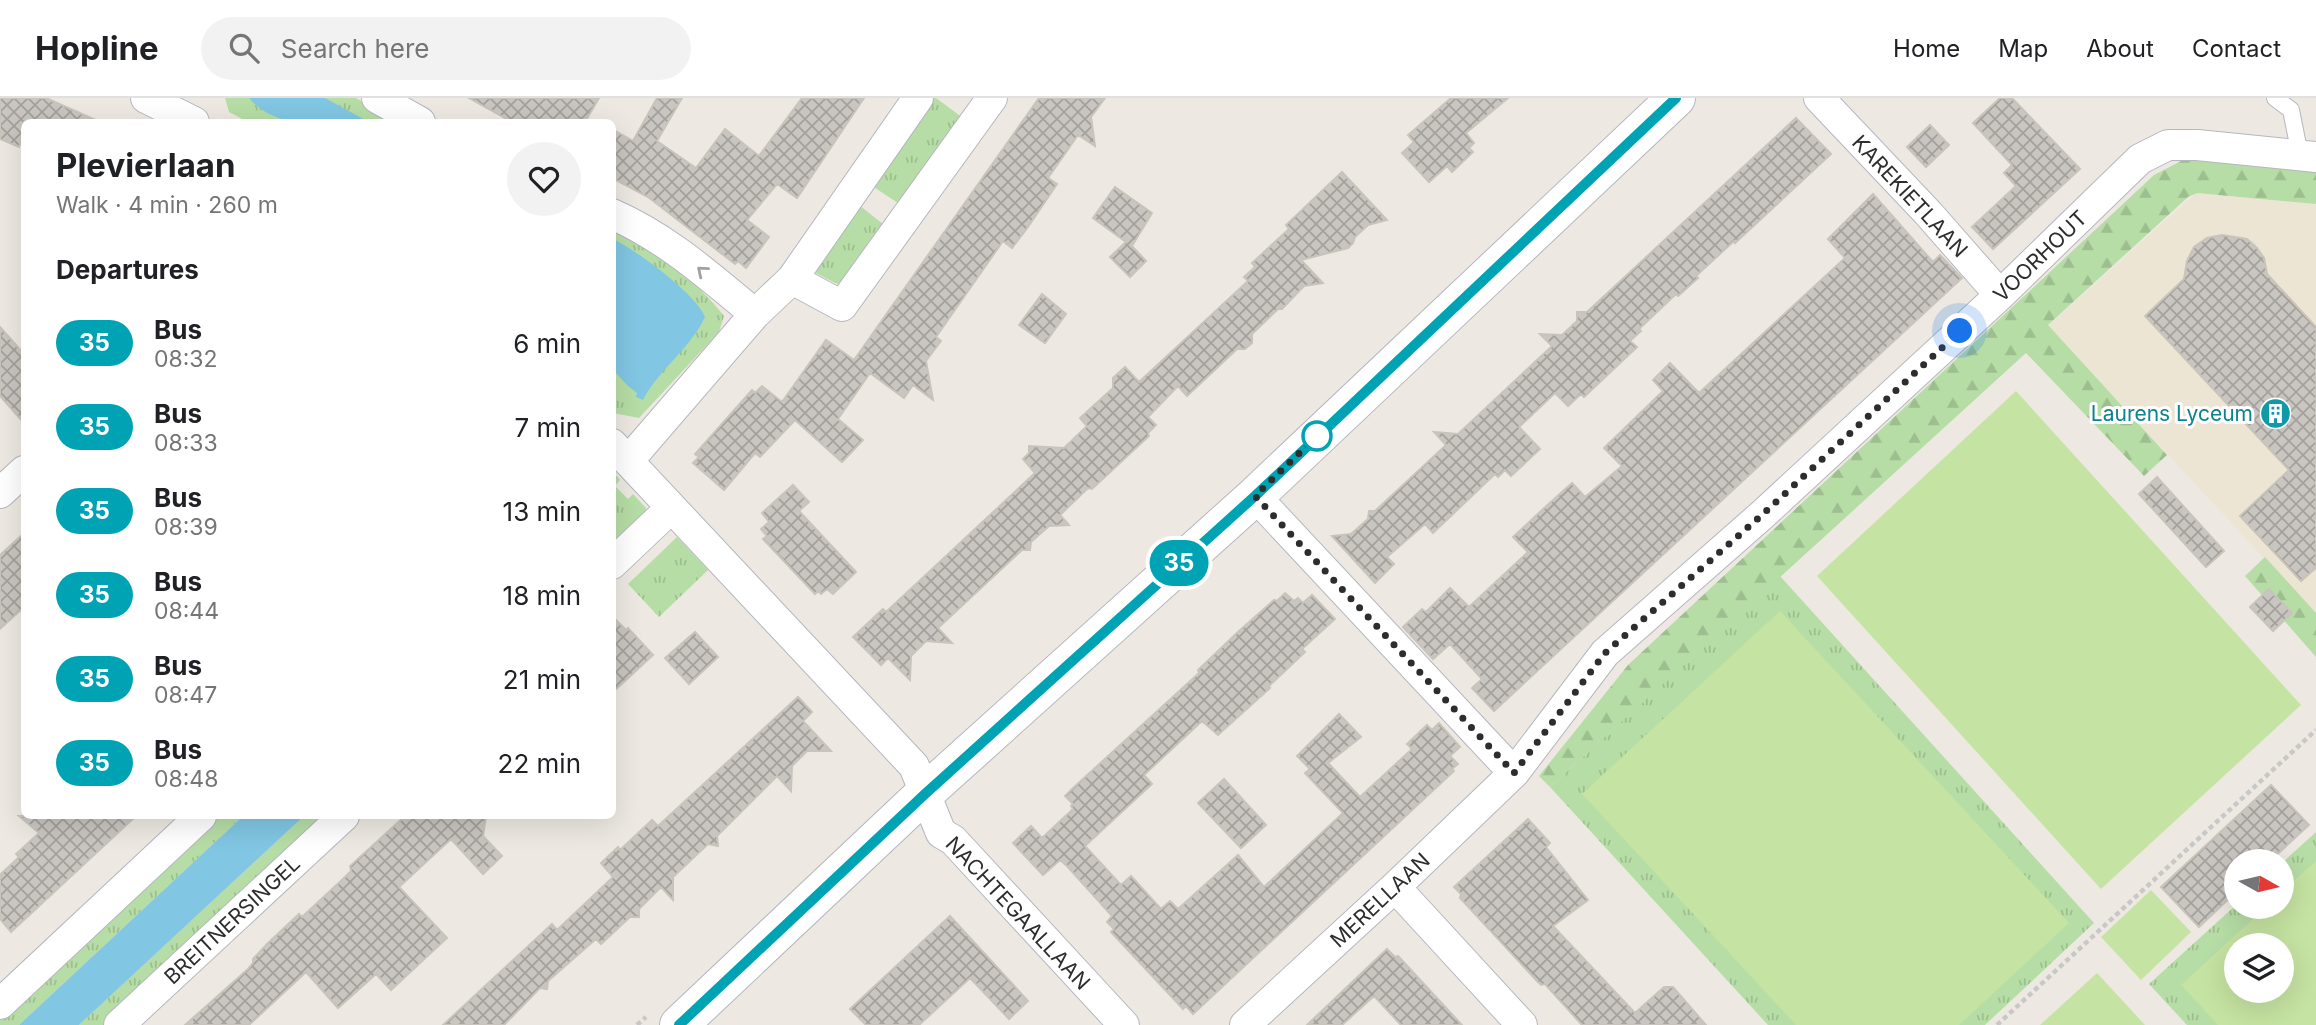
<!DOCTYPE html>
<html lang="en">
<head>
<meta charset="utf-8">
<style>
	:root { --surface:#fff; --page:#f2f2f2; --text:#202124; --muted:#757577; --line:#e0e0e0 }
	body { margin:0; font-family:Inter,sans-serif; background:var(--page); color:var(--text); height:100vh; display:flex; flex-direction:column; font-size:26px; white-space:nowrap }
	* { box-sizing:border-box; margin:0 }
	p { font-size:23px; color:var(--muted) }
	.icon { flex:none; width:38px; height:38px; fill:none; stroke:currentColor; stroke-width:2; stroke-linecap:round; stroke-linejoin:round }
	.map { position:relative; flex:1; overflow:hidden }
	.side { position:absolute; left:21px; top:21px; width:595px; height:700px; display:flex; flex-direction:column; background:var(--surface); border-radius:10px; box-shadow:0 7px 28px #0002 }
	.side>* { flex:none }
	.badge { padding:0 14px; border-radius:23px; font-size:24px; line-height:46px }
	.needle { width:46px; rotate:98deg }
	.buttons { position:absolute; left:2224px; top:751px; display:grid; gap:14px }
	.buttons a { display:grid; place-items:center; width:70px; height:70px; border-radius:50%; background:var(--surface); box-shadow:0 7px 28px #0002; font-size:35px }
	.you { position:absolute; width:35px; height:35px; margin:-18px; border:5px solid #fff; border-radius:50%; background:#1a73e8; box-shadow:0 0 0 10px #1a73e833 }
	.map>.badge { position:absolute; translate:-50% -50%; box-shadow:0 0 0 4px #fff }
	h2 { padding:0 35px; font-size:26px; line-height:63px }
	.round { display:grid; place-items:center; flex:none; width:74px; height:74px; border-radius:37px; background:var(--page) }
	.overview { display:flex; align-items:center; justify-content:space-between; height:119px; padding:0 35px }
	h1 { font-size:33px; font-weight:700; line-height:52px }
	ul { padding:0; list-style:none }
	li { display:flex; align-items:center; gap:21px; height:84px; padding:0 35px }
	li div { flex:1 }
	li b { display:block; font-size:26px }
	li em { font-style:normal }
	li .badge { min-width:77px; font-weight:700; text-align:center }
	header { display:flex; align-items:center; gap:42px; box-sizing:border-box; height:98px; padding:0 35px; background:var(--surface); border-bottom:2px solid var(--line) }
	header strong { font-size:33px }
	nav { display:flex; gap:38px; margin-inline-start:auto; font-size:24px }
	.search { width:490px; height:63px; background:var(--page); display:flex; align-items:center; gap:18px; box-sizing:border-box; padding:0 24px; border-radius:38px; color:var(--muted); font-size:26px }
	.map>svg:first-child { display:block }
	.education { fill:#ece5d3 }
	.grass { fill:url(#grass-tufts); fill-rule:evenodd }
	.forest { fill:url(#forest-firs) }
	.pitch { fill:#c5e3a2; fill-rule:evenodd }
	.water { fill:#81c6e3 }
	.building { fill:url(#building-cross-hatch); stroke:#c9c4bb; stroke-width:2 }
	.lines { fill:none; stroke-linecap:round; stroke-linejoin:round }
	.service-casing { stroke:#b5b7bf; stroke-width:18 }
	.minor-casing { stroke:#b5b7bf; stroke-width:32 }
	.secondary-casing { stroke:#b5b7bf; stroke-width:40 }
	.path { stroke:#c8c8c8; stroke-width:4.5; stroke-dasharray:5 3.5; stroke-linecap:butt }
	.service { stroke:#fff; stroke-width:16 }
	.minor { stroke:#fff; stroke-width:30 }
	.secondary { stroke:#fff; stroke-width:38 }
	.oneway { stroke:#a0a0a0 }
	.line-casing { stroke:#fff; stroke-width:16 }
	.line { stroke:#00a3b4; stroke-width:10 }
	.walk { stroke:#2d2d2d; stroke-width:7; stroke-dasharray:0 12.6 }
	.stop-dot { fill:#fff; stroke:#00a3b4; stroke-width:3.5 }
	.labels { text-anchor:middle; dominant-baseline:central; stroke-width:6; stroke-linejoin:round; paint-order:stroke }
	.street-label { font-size:21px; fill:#2d2d2d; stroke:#fff }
	.culture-label { font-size:21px; fill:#0d838f; stroke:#fff; text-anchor:end }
</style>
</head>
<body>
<header>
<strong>Hopline</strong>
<div class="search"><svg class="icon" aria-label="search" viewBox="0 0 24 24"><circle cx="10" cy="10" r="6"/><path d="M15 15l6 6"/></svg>Search here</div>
<nav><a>Home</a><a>Map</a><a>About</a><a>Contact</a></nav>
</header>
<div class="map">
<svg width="2316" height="927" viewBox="0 0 2316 927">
	<defs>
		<pattern id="grass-tufts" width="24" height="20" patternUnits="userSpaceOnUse" patternTransform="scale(1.75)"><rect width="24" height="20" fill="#b6dda5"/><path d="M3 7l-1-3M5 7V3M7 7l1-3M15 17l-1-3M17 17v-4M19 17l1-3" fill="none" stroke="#9dbe8e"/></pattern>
		<pattern id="forest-firs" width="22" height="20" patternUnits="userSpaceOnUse" patternTransform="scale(1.75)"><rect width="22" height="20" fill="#b6dda5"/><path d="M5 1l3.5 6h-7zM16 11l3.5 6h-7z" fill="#9dbe8e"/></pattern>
		<pattern id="building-cross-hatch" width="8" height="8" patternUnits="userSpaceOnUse" patternTransform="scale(1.75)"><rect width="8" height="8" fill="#c9c5c0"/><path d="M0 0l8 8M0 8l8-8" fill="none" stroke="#a4a09c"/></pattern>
	</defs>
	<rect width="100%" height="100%" fill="#ede9e2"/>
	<path class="education" d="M2196,95l120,11v410l-268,-288z"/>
	<path class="grass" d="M225,0h131l43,24h-151l-19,-10z
		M931,0h5l27,20 -62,87 -32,-21z
		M859,107l29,23 -43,58 -10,-3 -19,-10 -1,-9z
		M612,129c42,22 83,52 112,89l-5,16 -80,86 -26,-5z
		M613,374l7,8 -5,6 13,13 5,-5 13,14 -1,8 -32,37z
		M677,439l31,33 -49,47 -31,-33z
		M1780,478l314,347 -109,102h-217l-218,-238z
		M215,718h28l-224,209h-19v-9z
		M304,718h26l-225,209h-26z
		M2316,734v193h-129l-38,-41 87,-79v1h46v-43zM2236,847h46v45h-46z"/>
	<path class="forest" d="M2200,60l116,12v34l-119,-11 -9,4 -140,128 119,130 -23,21 -118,-123 -476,434 -11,-11 89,-111 526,-490 29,-15z
		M2265,459l51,56v44l-71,-81z"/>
	<path class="pitch" d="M2016,293l285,314 -200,184 -284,-313z
		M1780,513l289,312 -110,102h-163l-214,-231z
		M2316,763v164h-98l-37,-40 85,-78 16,-1v-14zM2236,847h46v45h-46z
		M2151,792l40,42 -50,48 -40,-43z
		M2097,875l48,52h-105z"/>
	<path class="water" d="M249,0h76l44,24c-40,1 -91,10 -120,-24z
		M613,141c22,10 84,56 92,78 -15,32 -46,52 -62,83l-7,-3 1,-4 -9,-7 -15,-16z
		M243,718h61l-225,209h-60z"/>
	<path class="building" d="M0,0h46l54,24h-76v13l-5,12 -19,-8z
		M469,0h130l-14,24h-73z
		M657,0h25l-25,43 39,27 29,-39 34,27 43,-58h62l-67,100 -20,-14 -30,36 22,17 -23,31 -8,-7 -3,3 -87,-67 -36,-19v-49l21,12z
		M1039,0h66l-14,19 4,29 -17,-11 -30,43 9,6 -29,43 -16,21 -9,-7 -67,96 5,4 -15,20 7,39 -20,-15 -9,13 -34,-25 -32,46 25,21 -21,22 -47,-42 -35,37 -5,-4 -31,37 -31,-27 6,-6 -4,-3 57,-64 3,3 7,-7 20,16 44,-62 28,20z
		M1451,0h57l-42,35 8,10 -5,5 4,4 -21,20 -5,-6 -18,16 -27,-29 12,-11 -6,-7z
		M2000,0h12l68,71 -87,80 -21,-22 44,-41 -12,-13 8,-8 -39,-42z
		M1796,20l35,36 -96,89 -1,-2 -38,35 2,2 -20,18 -2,-2 -37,35 2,2 -11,10 7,6 -53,50 -3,-3 -13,12 -13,-13 -36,34 21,22 -29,27 -6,-6 -7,7 -3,-3 -62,59 -8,-9 -38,33 7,7 -19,19 -43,-47 19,-2 17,-15 1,-8h6l71,-66 -12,-13 24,2 94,-88 -12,-12 22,1 15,-14v-9h10z
		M1930,27l19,20 -23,22 -19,-20z
		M1342,74l45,48 -19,5 -13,12 -2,6 -5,5 -47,12 22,23 -19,3 -22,23h-4l-26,25v9l-7,6h-8l-50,47 -9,-10 -30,31 8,8 -8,8 1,3 -57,53 -4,-1 -28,27 9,10 -20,1 -18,16 -1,8h-8l-84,78 14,15 -26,-2 -15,15 -1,24 -22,-22 -7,7 -28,-28 30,-28 3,3 149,-139 -12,-14 6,-6v-7l35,2 23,-22 -7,-8 33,-30v-10l12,-11 14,15 109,-101 -4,-4 11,-10 -3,-4 37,-34 -3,-4z
		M1115,89l37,26 -20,33 -2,-2 16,17 -16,16 -20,-20 16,-15 -33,-24z
		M1873,96l60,68 7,-7 22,23 -468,433 -22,-23 10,-9 -32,-35 -17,15 -30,-32 19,-18 4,3 24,-24 19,19 59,-55 -15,-15 29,-27 30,-27 13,14 37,-31 -18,-18 59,-57 -10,-11 17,-17 29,30 146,-135 -17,-19z
		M2222,137l25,4 10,9 7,10 3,16 49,53v241l-15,13 -61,-65 49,-46 -144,-154 39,-37 3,-18 7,-14 13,-9z
		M1042,196l24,20 -21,29 -26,-18z
		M0,229l24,27v69l-24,-27z
		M2157,379l67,74 -18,16 -67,-73z
		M793,387l16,17 -10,9 57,61 -23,22 -6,-5 -6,5 -3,-3 -3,3 -52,-55 4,-3 -6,-7 8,-7 -7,-9z
		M24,435v74l-24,22v-74z
		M2269,491l23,24 -19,18 -23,-24z
		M1285,495l9,8 4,-3 5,5 9,-8 23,24 -33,30 3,3 -37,35 2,1 -52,47 -16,-14 -58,54 8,9 -67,62 36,39 10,-9 30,33 9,-8 8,8 60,-54 26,32 79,-74 -38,-40 5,-4 -13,-13 42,-42 22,23 -33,26 32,34 52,-48 -5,-5 20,-19 5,5 7,-7 21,24 -10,9 8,8 -6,5 2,2 -261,243 -7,-8 -3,3 -72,-77 3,-3 -7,-7 5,-6 -45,-50 -7,-6 -17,15 -30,-32 18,-17 11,12 31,-29 -2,-3 2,-2 -8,-8 7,-7 127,-116 -1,-3 41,-39 35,-31 3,1z
		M612,518l14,14 2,-2 25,27 -41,38z
		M695,534l23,25 -29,27 -24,-26z
		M798,599l14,15 -9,9 28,30h-24l-15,15 -1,25 -14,-15 -60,60 1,10 -10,-2 -35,33v23l-12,-13 -22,22v8h-9l-29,27 -5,-5 -48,42 -1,8 -7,-1 -36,37h-61l109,-101 5,6 56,-53 -12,-14 17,-16 2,3 32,-30 6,6z
		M1224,681l42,46 -25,23 -43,-45z
		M2271,687l38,40 -39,36h-34v31l-37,35 -38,-40z
		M19,718h117l-125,116 -11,-13v-44l19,-18 -3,-3 23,-21z
		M405,718h81l-3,20 19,20 -19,18 -32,-35 -52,48 48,51 -56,52 -15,-16 -38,34 -32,-36 -57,53h-64l63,-56 5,-6v-4l14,-15 32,-30 3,3 43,-40 6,-6 -1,-5z
		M1528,721l22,24 -4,4 42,53 -35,26 82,87 29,-26h9l33,38h-124l-37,-41 -4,1 -4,-4 -77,-83 1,-4 -7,-7z
		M950,818l78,85 -19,18 -39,-41 -51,47h-53l-16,-16z
		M1387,851l8,8 3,-1 64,69h-61l-27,-29 -32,29h-35z"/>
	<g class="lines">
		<defs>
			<path id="service" d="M2275,0l16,12 9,45"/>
			<path id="minor" d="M146,0l48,24
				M377,0l43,24
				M1819,0l109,115 72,82
				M612,116c55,24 98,63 143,100
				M792,181l50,27 150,-208
				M612,346l302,322 27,67 12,7 171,185
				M629,362l126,-146 37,-35 126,-181
				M0,395l24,-22
				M1255,398l259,277
				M612,466l59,-56
				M1395,789l127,138
				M0,906l201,-188
				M119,927l225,-209
				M1245,927l150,-138 119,-114 91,-120 157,-138 238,-220 140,-136 28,-14h29l119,12"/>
			<path id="secondary" d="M679,927l245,-231 331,-298 421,-398"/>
		</defs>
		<use href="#service" class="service-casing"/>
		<use href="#minor" class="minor-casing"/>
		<use href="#secondary" class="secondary-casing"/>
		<path class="path" d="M637,927l9,-8
			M1997,927l319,-295"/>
		<use href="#service" class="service"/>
		<use href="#minor" class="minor"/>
		<use href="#secondary" class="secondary"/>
	</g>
	<defs><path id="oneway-chevron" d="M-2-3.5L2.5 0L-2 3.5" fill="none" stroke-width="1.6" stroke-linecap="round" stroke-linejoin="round" transform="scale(1.75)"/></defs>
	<use class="oneway" href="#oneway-chevron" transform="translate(702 173) rotate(-140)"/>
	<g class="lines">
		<defs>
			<path id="line" d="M679,927l246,-231 330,-298 421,-398"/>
		</defs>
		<use href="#line" class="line-casing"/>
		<use href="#line" class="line"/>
		<path class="walk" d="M1317,338l-62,60 259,277 91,-120 157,-138 198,-184"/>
	</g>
	<defs>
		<symbol id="building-disc" viewBox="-11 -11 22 22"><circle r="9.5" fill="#0f9aa8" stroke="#fff"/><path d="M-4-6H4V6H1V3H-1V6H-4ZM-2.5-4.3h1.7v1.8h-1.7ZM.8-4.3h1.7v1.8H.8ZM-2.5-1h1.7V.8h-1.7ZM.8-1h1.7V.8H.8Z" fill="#fff"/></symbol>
	</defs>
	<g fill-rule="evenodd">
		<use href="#building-disc" x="2258" y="298" width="35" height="35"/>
	</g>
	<circle class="stop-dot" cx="1317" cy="338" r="14"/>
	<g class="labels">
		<g class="street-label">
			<text transform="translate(1910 98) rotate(47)">KAREKIETLAAN</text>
			<text transform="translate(2040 158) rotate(-44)">VOORHOUT</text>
			<text transform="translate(1380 802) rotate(-43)">MERELLAAN</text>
			<text transform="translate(1018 815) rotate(47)">NACHTEGAALLAAN</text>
			<text transform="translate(232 822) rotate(-43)">BREITNERSINGEL</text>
		</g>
		<g class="culture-label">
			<text x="2253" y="315">Laurens Lyceum</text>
		</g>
	</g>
</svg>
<div class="buttons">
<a><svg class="needle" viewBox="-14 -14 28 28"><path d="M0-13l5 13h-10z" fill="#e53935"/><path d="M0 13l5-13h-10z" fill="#757577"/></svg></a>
<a><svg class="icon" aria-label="layers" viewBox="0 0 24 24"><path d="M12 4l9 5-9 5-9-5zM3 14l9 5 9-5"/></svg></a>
</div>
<div class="you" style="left:1960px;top:233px"></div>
<b class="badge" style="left:1179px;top:465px;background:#00a3b4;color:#fff">35</b>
<section class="side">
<div class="overview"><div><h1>Plevierlaan</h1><p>Walk · 4 min · 260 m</p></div><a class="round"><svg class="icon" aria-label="heart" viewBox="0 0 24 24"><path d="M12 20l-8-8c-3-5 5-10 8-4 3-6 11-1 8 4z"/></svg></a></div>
<h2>Departures</h2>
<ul>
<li><span class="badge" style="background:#00a3b4;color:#fff">35</span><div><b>Bus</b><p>08:32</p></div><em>6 min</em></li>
<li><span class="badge" style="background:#00a3b4;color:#fff">35</span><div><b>Bus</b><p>08:33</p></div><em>7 min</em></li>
<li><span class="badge" style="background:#00a3b4;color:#fff">35</span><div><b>Bus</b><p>08:39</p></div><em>13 min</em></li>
<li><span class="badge" style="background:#00a3b4;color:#fff">35</span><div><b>Bus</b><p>08:44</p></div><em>18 min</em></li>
<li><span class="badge" style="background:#00a3b4;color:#fff">35</span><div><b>Bus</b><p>08:47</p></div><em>21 min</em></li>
<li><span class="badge" style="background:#00a3b4;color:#fff">35</span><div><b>Bus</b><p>08:48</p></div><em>22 min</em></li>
</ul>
</section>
</div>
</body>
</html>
